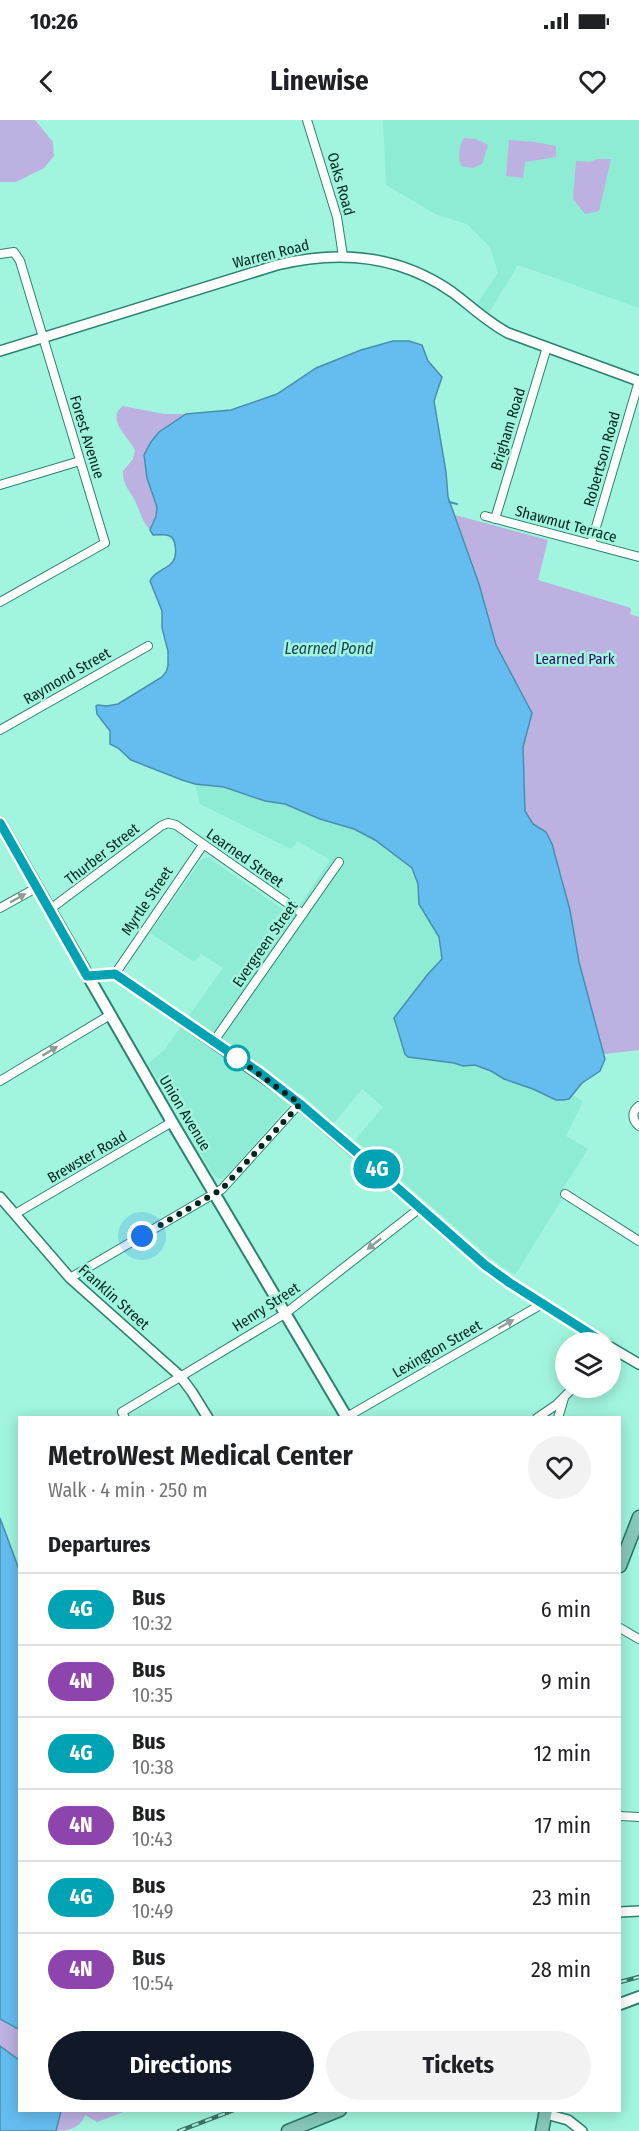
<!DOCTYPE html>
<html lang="en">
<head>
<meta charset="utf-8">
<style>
	:root { --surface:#fff; --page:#f2f2f2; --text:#202124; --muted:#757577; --line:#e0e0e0; --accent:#111827 }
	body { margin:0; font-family:"Fira Sans Condensed",sans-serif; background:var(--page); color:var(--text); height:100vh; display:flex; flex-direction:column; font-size:22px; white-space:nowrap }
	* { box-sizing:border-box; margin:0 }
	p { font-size:20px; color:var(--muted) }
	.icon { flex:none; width:33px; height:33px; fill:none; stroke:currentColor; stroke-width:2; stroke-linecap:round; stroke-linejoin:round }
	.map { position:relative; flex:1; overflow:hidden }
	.side { position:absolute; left:18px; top:1296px; width:603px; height:696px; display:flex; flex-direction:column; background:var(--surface); border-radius:0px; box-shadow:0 3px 15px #0003 }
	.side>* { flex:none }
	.badge { padding:0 12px; border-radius:20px; font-size:21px; line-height:39px }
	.fabs { position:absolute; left:555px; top:1212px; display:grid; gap:12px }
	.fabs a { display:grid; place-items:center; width:66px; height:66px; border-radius:50%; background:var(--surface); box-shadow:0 3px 15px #0003; font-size:30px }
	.you { position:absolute; width:30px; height:30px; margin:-15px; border:4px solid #fff; border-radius:50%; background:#1a73e8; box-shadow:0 0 0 9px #1a73e833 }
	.map>.badge { position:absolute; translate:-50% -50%; box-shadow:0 0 0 3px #fff }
	h2 { padding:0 30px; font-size:22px; line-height:54px }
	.round { display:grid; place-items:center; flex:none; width:63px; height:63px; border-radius:32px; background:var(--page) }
	.summary { display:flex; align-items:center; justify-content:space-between; height:102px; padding:0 30px }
	h1 { font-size:28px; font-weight:700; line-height:45px }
	.cta { display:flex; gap:12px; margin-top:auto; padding:12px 30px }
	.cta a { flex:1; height:69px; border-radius:36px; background:var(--accent); color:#fff; font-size:24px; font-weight:700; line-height:69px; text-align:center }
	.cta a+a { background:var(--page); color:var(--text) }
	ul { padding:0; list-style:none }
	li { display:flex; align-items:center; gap:18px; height:72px; padding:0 30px; border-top:2px solid var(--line) }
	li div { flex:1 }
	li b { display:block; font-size:22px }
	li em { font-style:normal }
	li .badge { min-width:66px; font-weight:700; text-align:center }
	.status { display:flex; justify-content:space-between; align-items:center; height:42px; padding:0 30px; background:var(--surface); direction:ltr }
	.status svg { height:16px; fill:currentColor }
	header { display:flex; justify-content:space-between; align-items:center; height:78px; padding:0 30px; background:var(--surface); font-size:27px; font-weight:700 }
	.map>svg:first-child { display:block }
	.built { fill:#8decd3 }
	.green { fill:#bcb1e1 }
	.water { fill:#65bdef; stroke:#478fb0; stroke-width:1.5 }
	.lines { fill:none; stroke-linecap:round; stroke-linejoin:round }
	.stream { stroke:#478fb0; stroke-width:2 }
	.minor-casing { stroke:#2b826f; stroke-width:10 }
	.tertiary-casing { stroke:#2b826f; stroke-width:12 }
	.secondary-casing { stroke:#2b826f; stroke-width:14 }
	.primary-casing { stroke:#237764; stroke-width:15 }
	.minor { stroke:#fff; stroke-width:8 }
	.tertiary { stroke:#fff; stroke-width:9 }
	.secondary { stroke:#fff; stroke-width:10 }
	.primary { stroke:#86c8b9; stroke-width:12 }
	.rail-casing { stroke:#3e7467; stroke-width:4.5 }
	.rail { stroke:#a1f5de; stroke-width:2; stroke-dasharray:7; stroke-linecap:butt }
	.oneway { fill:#8d9d99 }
	.line-casing { stroke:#fff; stroke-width:14 }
	.line { stroke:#00a3b4; stroke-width:9 }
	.walk { stroke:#01251d; stroke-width:6; stroke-dasharray:0 10.8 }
	.stop-dot { fill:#fff; stroke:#00a3b4; stroke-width:3 }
	.labels { text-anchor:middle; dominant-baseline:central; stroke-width:5; stroke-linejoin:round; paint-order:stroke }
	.street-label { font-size:15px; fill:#01251d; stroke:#a1f5de }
	.park-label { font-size:15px; fill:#320b66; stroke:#a1f5de }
	.water-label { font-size:16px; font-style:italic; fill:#1a4155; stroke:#a1f5de }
</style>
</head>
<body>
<div class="status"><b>10:26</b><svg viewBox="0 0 49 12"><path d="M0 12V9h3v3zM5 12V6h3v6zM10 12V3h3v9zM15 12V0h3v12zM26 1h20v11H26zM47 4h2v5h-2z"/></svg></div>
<header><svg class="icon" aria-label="back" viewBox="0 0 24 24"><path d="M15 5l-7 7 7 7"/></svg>Linewise<svg class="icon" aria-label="heart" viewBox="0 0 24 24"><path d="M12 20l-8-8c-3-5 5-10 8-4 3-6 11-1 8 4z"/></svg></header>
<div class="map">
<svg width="639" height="2011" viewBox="0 0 639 2011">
	<rect width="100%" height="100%" fill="#a1f5de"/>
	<path class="built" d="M383,0h256v188l-121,-43 -29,48 -11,-10 20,-31 -8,-25 -23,-23 -30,-9 -51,-30z
		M195,664l29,3 41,14 20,3 35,15 34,10 21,11 37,28 6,16 1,20 20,33 3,22 -31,37 -11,15 -6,14 8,23 6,9 46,6 9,3 11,-1 74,25 27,6 8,6 -17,34 22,13 -24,38 -3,14 -46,74 -22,-15 -138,-120 28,-33 -21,-18 -28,34 -34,-30 -75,84 -4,2 -7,-3 -66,-112 17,-15 58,-81 -22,-14 -7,8 -44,-29 51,-73 4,-2h4l83,58 38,-56 -32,-19 -7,8 -91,-45z"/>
	<path class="green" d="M0,0h35l18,22 1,14 -10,12 -28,14h-16z
		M464,18l12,1 12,6 -6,19 -9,4 -12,-2c-3,-8 -2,-21 3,-28z
		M509,20l26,2 21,4v11l-31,5 -2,16 -17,-2z
		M597,39h14l-12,52 -14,3 -12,-15 3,-38 14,1z
		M123,286l41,8h22c-9,10 -23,13 -31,23 -23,26 1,44 2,71 0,9 -6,14 -7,22 -8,-9 -9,-16 -14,-27 -5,-11 -14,-18 -13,-32l10,-12 2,-9c-6,-13 -30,-31 -12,-44z
		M455,395l93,25 -10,40 93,28 -1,6 9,3v433l-35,4 -25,-92 -17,-86 -19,-46 -10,-6 -8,-13 -2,-64 8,-29 -1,-10 -34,-63 -21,-74z
		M0,1899l13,9h6v32l-19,-14z
		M61,1991h65l-29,11 -12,-7c-4,13 -17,16 -29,16z"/>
	<path class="water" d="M393,221h16l13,4 6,16 14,16 -8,24 12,71 2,25 31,87 17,61 36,68 -9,34 2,64 8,13 13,8 6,12 18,66 9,52 26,97 -5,12 -18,12 -13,16 -6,1h-7l-23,-11 -29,-10 -13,-8 -16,-6 -12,1 -9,-3 -46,-6 -3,-3 -11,-36 34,-44 14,-15 -3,-22 -20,-33 -1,-20 -6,-16 -37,-28 -21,-11 -34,-10 -35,-15 -20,-3 -41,-14 -29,-3 -13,-4 -51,-20 -13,-12 -8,-4v-13l-13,-17 -1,-8 2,-1 9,1 11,-2 44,-27 4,-5 2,-6v-15l-6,-23v-17l-12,-30c6,-15 30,-10 25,-36 -2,-13 -11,-10 -22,-10l-3,-5 6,-14 1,-9 -10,-29 -3,-23 7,-13 8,-10 27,-18 45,-4 46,-16 39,-26 45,-18z
		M0,1398l20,54v456h-4l-16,-9z
		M0,1926l19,14 1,50 41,1 -5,20h-56z"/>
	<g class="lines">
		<path class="stream" d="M449,382l8,2"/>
		<defs>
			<path id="minor" d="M307,0l30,97 6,39
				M0,134l14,-2 6,9 85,282 -105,59
				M0,365l80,-24
				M485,396l154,41
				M495,399l52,-172
				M591,424l48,-163
				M0,610l148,-84
				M0,788l36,-20
				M49,790l112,-84 7,-3 8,2 127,89
				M115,854l88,-129
				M214,921l125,-179
				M0,961l110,-66
				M639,986c-8,6 -7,14 0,20
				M565,1074l74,47
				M15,1094l157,-92
				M70,1158l152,-89 77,-85
				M125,1298l-3,-6 164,-99 134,-105
				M345,1298l197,-114
				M537,1298l19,-13 17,-17
				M558,1298l6,-20
				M620,1508l19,11
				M620,1696l19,1"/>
			<path id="tertiary" d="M0,231l277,-86c61,-15 122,-10 175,27 19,14 35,30 56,41l131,48
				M87,856l28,-2 173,121 209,179 107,68
				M0,1077l70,81 110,98 12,16 16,26
				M610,1227l29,17
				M620,1792l19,-1
				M546,1994l22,6 14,11"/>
			<path id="secondary" d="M0,703l172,299 175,296
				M620,1884l19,-7"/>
			<path id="primary" d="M620,1446l19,-49
				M288,2011l52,-21
				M542,2011l4,-21"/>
		</defs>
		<use href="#minor" class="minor-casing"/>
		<use href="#tertiary" class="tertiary-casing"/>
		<use href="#secondary" class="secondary-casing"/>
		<use href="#primary" class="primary-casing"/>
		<use href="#minor" class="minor"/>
		<use href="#tertiary" class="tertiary"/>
		<use href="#secondary" class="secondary"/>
		<use href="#primary" class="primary"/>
		<defs>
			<path id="rail" d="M620,1862l19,-5
				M179,2011l55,-21"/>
		</defs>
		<use href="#rail" class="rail-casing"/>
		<use href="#rail" class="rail"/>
	</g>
	<defs><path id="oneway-solid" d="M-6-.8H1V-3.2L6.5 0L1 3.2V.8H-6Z" transform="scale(1.5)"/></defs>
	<g class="oneway">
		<use href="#oneway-solid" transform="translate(18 778) rotate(-29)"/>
		<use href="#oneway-solid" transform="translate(50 931) rotate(-31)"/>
		<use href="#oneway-solid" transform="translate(374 1124) rotate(142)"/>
		<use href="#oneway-solid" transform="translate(506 1204) rotate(-30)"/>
	</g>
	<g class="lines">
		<defs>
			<path id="line" d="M0,703l87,153 28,-2 145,99 40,31 61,52 124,109 25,18 93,59"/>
		</defs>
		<use href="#line" class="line-casing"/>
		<use href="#line" class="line"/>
		<path class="walk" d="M142,1116l80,-47 78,-85 -63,-46"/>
	</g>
	<circle class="stop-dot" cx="237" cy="938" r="12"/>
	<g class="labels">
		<g class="street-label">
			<text transform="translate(341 64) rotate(74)">Oaks Road</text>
			<text transform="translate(271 134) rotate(-14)">Warren Road</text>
			<text transform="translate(508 309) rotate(-73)">Brigham Road</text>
			<text transform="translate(87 317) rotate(73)">Forest Avenue</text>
			<text transform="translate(602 339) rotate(-74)">Robertson Road</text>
			<text transform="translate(566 404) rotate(15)">Shawmut Terrace</text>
			<text transform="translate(67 556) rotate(-30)">Raymond Street</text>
			<text transform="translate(102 734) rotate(-38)">Thurber Street</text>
			<text transform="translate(245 738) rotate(35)">Learned Street</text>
			<text transform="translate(147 781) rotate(-56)">Myrtle Street</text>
			<text transform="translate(265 824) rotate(-55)">Evergreen Street</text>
			<text transform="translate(185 993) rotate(59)">Union Avenue</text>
			<text transform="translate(87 1037) rotate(-30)">Brewster Road</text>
			<text transform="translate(114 1177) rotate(42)">Franklin Street</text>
			<text transform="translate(266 1187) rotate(-33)">Henry Street</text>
			<text transform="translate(437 1229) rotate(-30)">Lexington Street</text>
		</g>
		<g class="park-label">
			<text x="575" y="539">Learned Park</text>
		</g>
		<g class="water-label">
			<text x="329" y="528">Learned Pond</text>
		</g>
	</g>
</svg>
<div class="fabs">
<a><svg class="icon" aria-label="layers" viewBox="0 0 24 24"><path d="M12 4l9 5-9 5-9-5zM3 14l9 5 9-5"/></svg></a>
</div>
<div class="you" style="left:142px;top:1116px"></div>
<b class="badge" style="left:377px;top:1049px;background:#00a3b4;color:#fff">4G</b>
<section class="side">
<div class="summary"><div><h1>MetroWest Medical Center</h1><p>Walk · 4 min · 250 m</p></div><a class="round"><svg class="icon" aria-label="heart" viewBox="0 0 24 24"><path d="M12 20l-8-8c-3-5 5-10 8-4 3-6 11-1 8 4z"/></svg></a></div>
<h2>Departures</h2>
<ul>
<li><span class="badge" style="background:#00a3b4;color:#fff">4G</span><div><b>Bus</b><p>10:32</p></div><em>6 min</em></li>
<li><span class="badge" style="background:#8e44ad;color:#fff">4N</span><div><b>Bus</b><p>10:35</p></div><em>9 min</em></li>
<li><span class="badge" style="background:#00a3b4;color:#fff">4G</span><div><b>Bus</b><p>10:38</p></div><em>12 min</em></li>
<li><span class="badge" style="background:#8e44ad;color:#fff">4N</span><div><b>Bus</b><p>10:43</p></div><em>17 min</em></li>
<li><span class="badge" style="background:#00a3b4;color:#fff">4G</span><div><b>Bus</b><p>10:49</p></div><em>23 min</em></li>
<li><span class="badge" style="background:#8e44ad;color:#fff">4N</span><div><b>Bus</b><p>10:54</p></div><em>28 min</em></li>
</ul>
<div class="cta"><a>Directions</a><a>Tickets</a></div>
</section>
</div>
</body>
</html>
